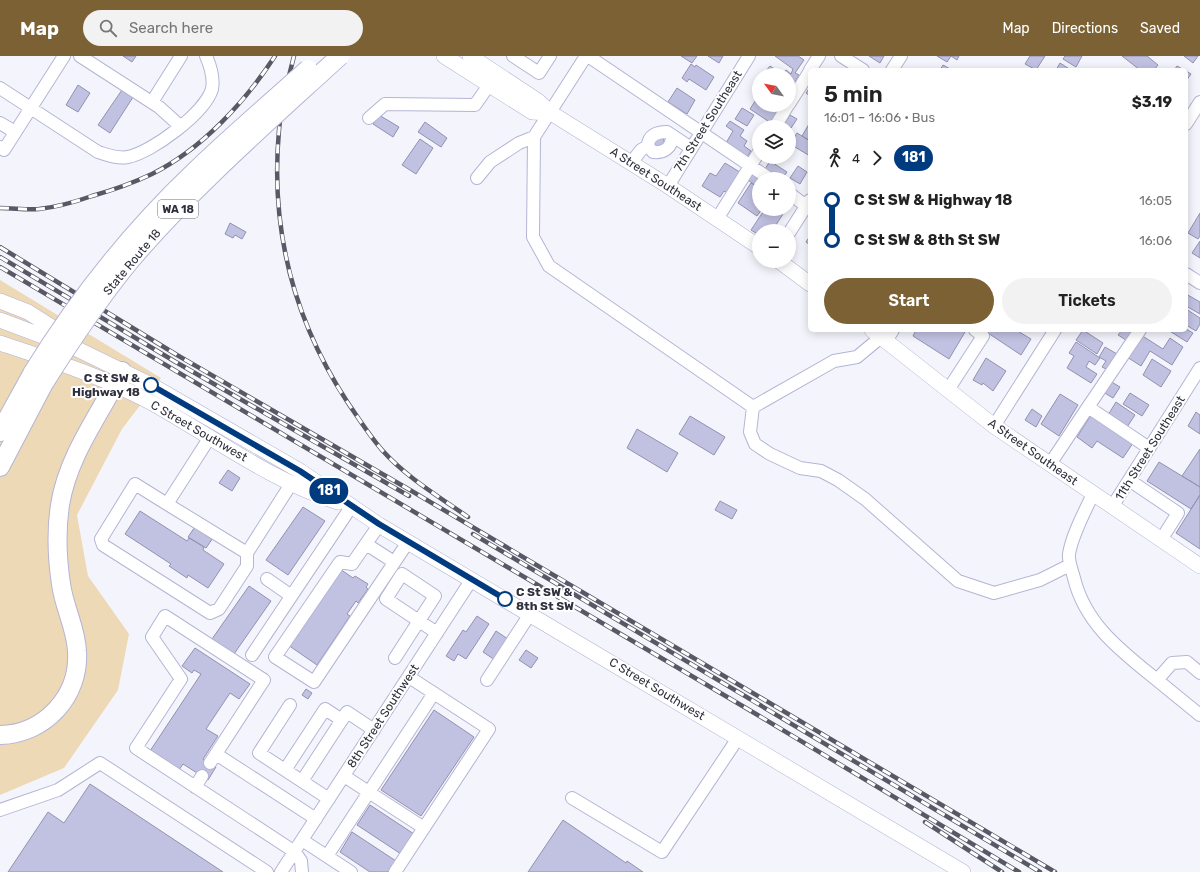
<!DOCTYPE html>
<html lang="en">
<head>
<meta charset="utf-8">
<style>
	:root { --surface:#fff; --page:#f2f2f2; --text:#222; --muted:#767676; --accent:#7b6133 }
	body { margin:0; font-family:Rubik,sans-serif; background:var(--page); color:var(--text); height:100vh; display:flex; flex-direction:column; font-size:15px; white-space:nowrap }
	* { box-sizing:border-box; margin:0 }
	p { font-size:13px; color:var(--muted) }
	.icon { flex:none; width:22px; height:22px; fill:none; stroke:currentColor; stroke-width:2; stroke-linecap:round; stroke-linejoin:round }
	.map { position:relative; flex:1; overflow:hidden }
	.sheet { position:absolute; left:808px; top:12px; width:380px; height:264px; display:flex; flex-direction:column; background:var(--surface); border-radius:6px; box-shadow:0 2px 10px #0003 }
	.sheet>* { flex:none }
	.badge { padding:0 8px; border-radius:13px; font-size:14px; line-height:26px }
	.needle { width:26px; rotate:303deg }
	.buttons { position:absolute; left:752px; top:12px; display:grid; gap:8px }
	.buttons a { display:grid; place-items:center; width:44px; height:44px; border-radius:50%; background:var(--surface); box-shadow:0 2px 10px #0003; font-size:20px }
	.map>.badge { position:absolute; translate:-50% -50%; box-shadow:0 0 0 2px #fff }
	.legs { display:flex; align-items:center; gap:6px; height:44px; padding:0 16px; font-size:13px }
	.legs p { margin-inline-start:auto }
	.overview { display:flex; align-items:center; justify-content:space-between; height:68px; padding:0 16px }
	h1 { font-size:22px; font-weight:600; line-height:30px }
	.action { display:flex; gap:8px; margin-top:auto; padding:8px 16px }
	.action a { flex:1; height:46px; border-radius:24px; background:var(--accent); color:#fff; font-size:16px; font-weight:600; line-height:46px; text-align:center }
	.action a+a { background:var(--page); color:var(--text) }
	ul { padding:0 16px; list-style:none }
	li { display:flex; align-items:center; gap:14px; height:40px; font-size:15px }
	li i { display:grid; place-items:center; width:6px; height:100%; margin:0 5px; background:currentColor }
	li i::after { content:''; width:10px; height:10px; margin:-5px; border:3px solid; border-radius:50%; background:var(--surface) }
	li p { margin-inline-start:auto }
	li:first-child i { background:linear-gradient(#0000 50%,currentColor 0) }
	li:last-child i { background:linear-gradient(currentColor 50%,#0000 0) }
	header { display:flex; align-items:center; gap:24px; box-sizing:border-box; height:56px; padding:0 20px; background:var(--accent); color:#fff }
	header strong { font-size:19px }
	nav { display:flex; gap:22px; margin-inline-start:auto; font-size:14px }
	.search { width:280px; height:36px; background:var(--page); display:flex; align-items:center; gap:10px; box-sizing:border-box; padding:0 14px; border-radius:22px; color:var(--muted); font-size:15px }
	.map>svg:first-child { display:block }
	.green { fill:#eed9b6 }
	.building { fill:#c1c1e2; stroke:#9291b1 }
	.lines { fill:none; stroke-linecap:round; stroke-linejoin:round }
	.minor-casing { stroke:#b4b4d5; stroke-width:14 }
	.major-casing { stroke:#b4b4d5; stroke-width:16 }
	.highway-casing { stroke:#b4b4d5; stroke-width:20 }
	.minor { stroke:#fff; stroke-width:12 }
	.major { stroke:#fff; stroke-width:15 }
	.highway { stroke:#fff; stroke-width:18 }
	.rail-casing { stroke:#595966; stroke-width:4.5 }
	.rail { stroke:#fff; stroke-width:3; stroke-dasharray:9; stroke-linecap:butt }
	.highway-bridge-casing { stroke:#b4b4d5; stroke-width:20; stroke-linecap:butt }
	.highway-bridge { stroke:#fff; stroke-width:18 }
	.line-1-casing { stroke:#fff; stroke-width:9 }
	.line-1 { stroke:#003b80; stroke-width:6 }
	.stop-1-dot { fill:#fff; stroke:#003b80; stroke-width:2 }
	.labels { text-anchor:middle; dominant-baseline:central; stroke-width:4; stroke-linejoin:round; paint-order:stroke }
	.shield { fill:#fff; stroke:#6e6e78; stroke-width:1 }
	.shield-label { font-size:11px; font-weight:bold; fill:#30303e }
	.street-label { font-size:12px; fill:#30303e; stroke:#fff }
	.stop-label { font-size:12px; font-weight:bold; fill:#30303e; stroke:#fff; text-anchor:end }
</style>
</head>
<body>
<header>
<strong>Map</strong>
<div class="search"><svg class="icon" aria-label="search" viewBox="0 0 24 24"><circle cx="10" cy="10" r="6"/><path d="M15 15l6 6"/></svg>Search here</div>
<nav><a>Map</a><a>Directions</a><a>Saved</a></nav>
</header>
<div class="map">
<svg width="1200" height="816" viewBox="0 0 1200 816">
	<rect width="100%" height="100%" fill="#f4f5fc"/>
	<path class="green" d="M0,224l161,98 -39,51 -45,86 11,61 41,58 -11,56 -54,78 -64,27z"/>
	<path class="building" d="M123,0h13l-4,6z
		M681,0h16l-5,7z
		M708,0h15l-4,7z
		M775,0h23l6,4 -9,13 4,2 -7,12 -3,-2v-10h-6l3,-5 5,4 2,-5z
		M869,0h15l-4,7z
		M937,0h22l-2,4 -6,-4 -4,6z
		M1030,0h15l-9,14 -11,-6z
		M1065,0h17l-6,11 -13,-8z
		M1122,0h25l11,9 -4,5h-14z
		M1184,0h14l-5,7z
		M1060,7l11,7h-15z
		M691,8l4,3 1,-2 18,12 -8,13 -17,-11 -2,3 -5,-4z
		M943,9l9,5h-12z
		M770,10l9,6 -1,3h-7l-5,-4z
		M1177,10l7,4h-10z
		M1186,15l5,3 -5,7z
		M78,29l12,8 -12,19 -12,-7z
		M124,31l11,7 -25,39 -12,-8z
		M810,31v9l-4,-3z
		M677,32l18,12 -8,14 -19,-12z
		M759,39v10h28l-13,20 -24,-16z
		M742,52l12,7 -7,11 -12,-7z
		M379,59l20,12 -6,10 -20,-13z
		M790,59l7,4 -6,9 -7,-4z
		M730,65l14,9 -4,6 7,5 -3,5 7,5 -4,6 -21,-14 7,-12 -7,-5z
		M425,66l22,16 -6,9 -23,-15z
		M809,68l1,1v16l-8,-5z
		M797,77l13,8v15l-20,-12z
		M663,80l2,10 -10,2 -2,-11z
		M420,83l13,9 -17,26 -14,-9z
		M770,105l17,11 -5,7 -17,-10z
		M725,107l18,11 -13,20 -6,-3 -4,6 -18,-11 8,-13 6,3z
		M798,110l9,6 -7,12 -10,-6z
		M754,114l7,9 -5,7 -8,-6z
		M751,127l8,5v21h3l-5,7 -19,-13z
		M765,153h10l8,5 -11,17h-13v4l-8,-5z
		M1200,157v23l-2,3 -10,-6z
		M230,167l16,9 -4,7 -7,-4 -2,3 -8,-4z
		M810,180v9l-4,-3z
		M1200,185v17l-8,-5z
		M1186,238l14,8v12l-14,-8z
		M1186,253l14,9v6l-4,7 -10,-6z
		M1186,273l7,4 -6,9 -19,-12h18z
		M916,274h46l3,2 -16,27 -36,-23z
		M990,274h26l15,9 -10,16 -33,-22z
		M1083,274l20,13 -6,11 -21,-14z
		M1122,274l10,1 -6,9 -8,-5z
		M1141,279l22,14 7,-11 13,9 -11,18 -22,-14 -9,15 -14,-9z
		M1076,286l24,16 -5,7 -6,-4 -3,6 11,7 -6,9 -24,-15 7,-12 -5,-3z
		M1105,291l12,7 -9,16 -6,-3 4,-6 -7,-4z
		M986,302l20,13 -13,20 -10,-8 -1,2 -9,-5z
		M1152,303l19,12 -10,16 -18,-12z
		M1110,325l10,6 -7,11 -10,-6z
		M1130,337l19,12 -7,11 -19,-12z
		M1060,338l18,11 -19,31 -18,-12z
		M1116,346l19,13 -8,12 -19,-12z
		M1032,353l10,7 -6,11 -11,-7z
		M1196,356l4,3v19l-12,-8z
		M1091,359l42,28 -10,15 -26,-17 -5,7 -15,-11z
		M690,360l35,21 -11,18 -35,-21z
		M637,373l41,24 -11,19 -40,-24z
		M1200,393v38l-18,-11z
		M1159,406l41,25v8l-9,14 -44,-28z
		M228,414l12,8 -8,13 -13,-8z
		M1200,439v54l-24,-16z
		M720,445l17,9 -5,9 -17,-9z
		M303,451l22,14 -37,54 -22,-15z
		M140,455l47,30 2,-3 15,9 -1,3 21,14 -16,24 -20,-13 -1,3 -18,-12 2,-2 -46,-30z
		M199,465l18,11 -11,16 -18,-11z
		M340,513l13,9 2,-2 13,8 -2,3 2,2 -10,14 -2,-2 -9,13 3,2 -33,49 -29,-20z
		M249,530l22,15 -37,53 -22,-15z
		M477,560l12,8 -23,35 -8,-5 -4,7 -8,-5 17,-26 3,2z
		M496,575l12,8 -13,21 -12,-8z
		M195,592l55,36 -11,15 -9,-6 -24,36 12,7 -15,23 13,8 -8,13 -25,-16 -4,6 -29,-19 51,-77 -7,-4 -2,3 -10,-7z
		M526,594l12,8 -7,10 -12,-8z
		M306,633l6,4 -4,6 -6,-4z
		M434,654l40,27 -53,79 -40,-26z
		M90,728l133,88h-215l40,-60 16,11z
		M370,749l44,29 -13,20 -44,-29z
		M563,764l63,43 1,-2 16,11h-115z
		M352,776l44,29 -7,11h-19l-30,-20z"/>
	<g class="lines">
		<defs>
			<path id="minor" d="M80,0l79,51 21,19
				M513,0l26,17 11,-17
				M588,0l182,123
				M841,0l22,14
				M810,14l9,-14
				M892,14l9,-14
				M0,32l98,64c10,3 19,7 30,5 24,-5 77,-44 84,-68 2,-11 -2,-24 -6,-33
				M152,46l29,-46
				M789,48l21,-33
				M369,62l16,-14 90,1 14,-20
				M0,67l15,9
				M1186,68l14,-22
				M775,71l13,-22
				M672,80c0,12 -8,17 -19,16l-5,-6c0,-11 9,-14 19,-14l24,16
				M534,81l-1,100 16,29 204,141 81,-46 23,-4 24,-20
				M0,91l4,3 60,-94
				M631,107l10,-13 7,-4
				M477,122l13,-16 29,-19 15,-6 52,-81
				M668,130l81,-130
				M789,137l17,13
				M717,163l42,-67
				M789,177l21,-33
				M1186,218l14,9
				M886,285l7,-11
				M948,334l35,-54 -8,-6
				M753,351l-3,25 5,12 15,10 30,14 21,3 17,9 27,19 93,82 36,12 46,-13 30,-15
				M1088,351l52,-77
				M994,370l61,-96
				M1050,408l38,-57 61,41
				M1129,424l49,33 -17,27
				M1093,438c-8,17 -21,41 -24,60 -1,7 3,16 5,24 11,46 47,73 83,102
				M167,448l80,49v13l-28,43 -9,4 -107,-68 -2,-6 34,-55 32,20 43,-67
				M1112,451l88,-139
				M379,469l-27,39 -12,-2 -65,95 39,25 94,-140
				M366,488l28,18
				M247,497l44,-69
				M267,523l23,16
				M252,599l99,-148
				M395,602l40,-62 -33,-22 -16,25 51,34
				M1200,617l-13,-11 -15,1 -15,17 43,35
				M487,624l43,-66
				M290,649l-31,48 70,46
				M216,698l100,65
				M210,707l54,-83 -99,-64 -13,21 29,42 -45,69 159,104 6,9 1,11
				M285,714l40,-61 17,11
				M344,720l80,52
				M302,725l45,-69 27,18
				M195,731l7,-11
				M572,742l90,54 76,-114
				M0,754l58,-20 42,-27 167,109
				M302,784l49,32
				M327,800l107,-163
				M281,816l191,-293
				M395,816l94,-143 -80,-52"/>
			<path id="major" d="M444,0l88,56 19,1
				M470,0l68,45 13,12 117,73 91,61
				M779,205l31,23
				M0,245l28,11 41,26
				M0,264l77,29 74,36 149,86 79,54 584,347
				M872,274l122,96 206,140
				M0,287c51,17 104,34 152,60 61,34 119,78 186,99"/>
			<path id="highway" d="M0,376l33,-60
				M0,411l43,-82
				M0,679c45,-1 80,-39 77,-84 -1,-23 -13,-44 -16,-67 -4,-27 -5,-53 -1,-79 8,-50 40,-91 62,-134"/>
		</defs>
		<use href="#minor" class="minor-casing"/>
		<use href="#major" class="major-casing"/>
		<use href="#highway" class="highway-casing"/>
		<use href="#minor" class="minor"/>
		<use href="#major" class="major"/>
		<use href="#highway" class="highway"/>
		<defs>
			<path id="rail" d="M294,0c-6,24 -13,49 -15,74 -9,99 15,191 69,273 11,16 21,32 34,47 24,27 56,46 86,67
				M0,152c13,0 27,2 39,1 18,-2 36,-7 53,-13 21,-6 41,-13 60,-22 50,-25 93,-72 123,-118
				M0,191l177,108 233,135 645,382
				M0,201l174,104 235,135
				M0,211l756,447 263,158
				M473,478l567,338
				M925,766l77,50"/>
		</defs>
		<use href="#rail" class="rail-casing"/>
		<use href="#rail" class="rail"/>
		<defs>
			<path id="highway-bridge" d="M33,316c45,-73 99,-141 161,-200 37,-36 76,-69 114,-103
				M43,329c27,-43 55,-85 87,-124 63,-74 138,-139 210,-205"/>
		</defs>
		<use href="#highway-bridge" class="highway-bridge-casing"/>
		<use href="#highway-bridge" class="highway-bridge"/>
	</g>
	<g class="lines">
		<defs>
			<path id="line-1" d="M151,329l149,86 79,53 126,75"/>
		</defs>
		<use href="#line-1" class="line-1-casing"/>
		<use href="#line-1" class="line-1"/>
	</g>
	<g class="stop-1-dot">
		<circle cx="151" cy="329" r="7"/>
		<circle cx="505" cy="543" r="7"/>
	</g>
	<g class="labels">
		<rect class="shield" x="158" y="144" width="40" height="18" rx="3"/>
		<g class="shield-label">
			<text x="178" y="153">WA 18</text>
		</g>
		<g class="street-label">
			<text transform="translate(708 65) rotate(-58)">7th Street Southeast</text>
			<text transform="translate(656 123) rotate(33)">A Street Southeast</text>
			<text transform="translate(132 206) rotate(-50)">State Route 18</text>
			<text transform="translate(199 375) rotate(30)">C Street Southwest</text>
			<text transform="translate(1150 392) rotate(-58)">11th Street Southeast</text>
			<text transform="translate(1033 396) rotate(35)">A Street Southeast</text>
			<text transform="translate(657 633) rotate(31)">C Street Southwest</text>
			<text transform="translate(383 660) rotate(-57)">8th Street Southwest</text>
		</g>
		<g class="stop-label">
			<text x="140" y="322">C St SW &amp;<tspan x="140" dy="14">Highway 18</tspan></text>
			<text x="516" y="536" text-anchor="start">C St SW &amp;<tspan x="516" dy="14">8th St SW</tspan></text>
		</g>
	</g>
</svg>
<div class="buttons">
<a><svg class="needle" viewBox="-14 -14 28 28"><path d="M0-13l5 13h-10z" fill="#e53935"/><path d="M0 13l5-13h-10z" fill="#767676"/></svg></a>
<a><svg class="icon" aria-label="layers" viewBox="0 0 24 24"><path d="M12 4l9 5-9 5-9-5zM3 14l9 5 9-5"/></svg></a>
<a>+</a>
<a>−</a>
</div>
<b class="badge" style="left:329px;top:435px;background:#003b80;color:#fff">181</b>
<section class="sheet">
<div class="overview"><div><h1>5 min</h1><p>16:01 – 16:06 · Bus</p></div><b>$3.19</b></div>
<div class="legs"><svg class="icon" aria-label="walk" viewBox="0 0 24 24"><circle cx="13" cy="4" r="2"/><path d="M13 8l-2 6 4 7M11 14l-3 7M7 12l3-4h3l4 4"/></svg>4<svg class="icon" aria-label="forward" viewBox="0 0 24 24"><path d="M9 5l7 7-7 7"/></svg><b class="badge" style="background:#003b80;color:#fff">181</b></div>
<ul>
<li><i style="color:#003b80"></i><b>C St SW &amp; Highway 18</b><p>16:05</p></li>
<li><i style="color:#003b80"></i><b>C St SW &amp; 8th St SW</b><p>16:06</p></li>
</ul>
<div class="action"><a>Start</a><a>Tickets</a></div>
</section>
</div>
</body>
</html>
